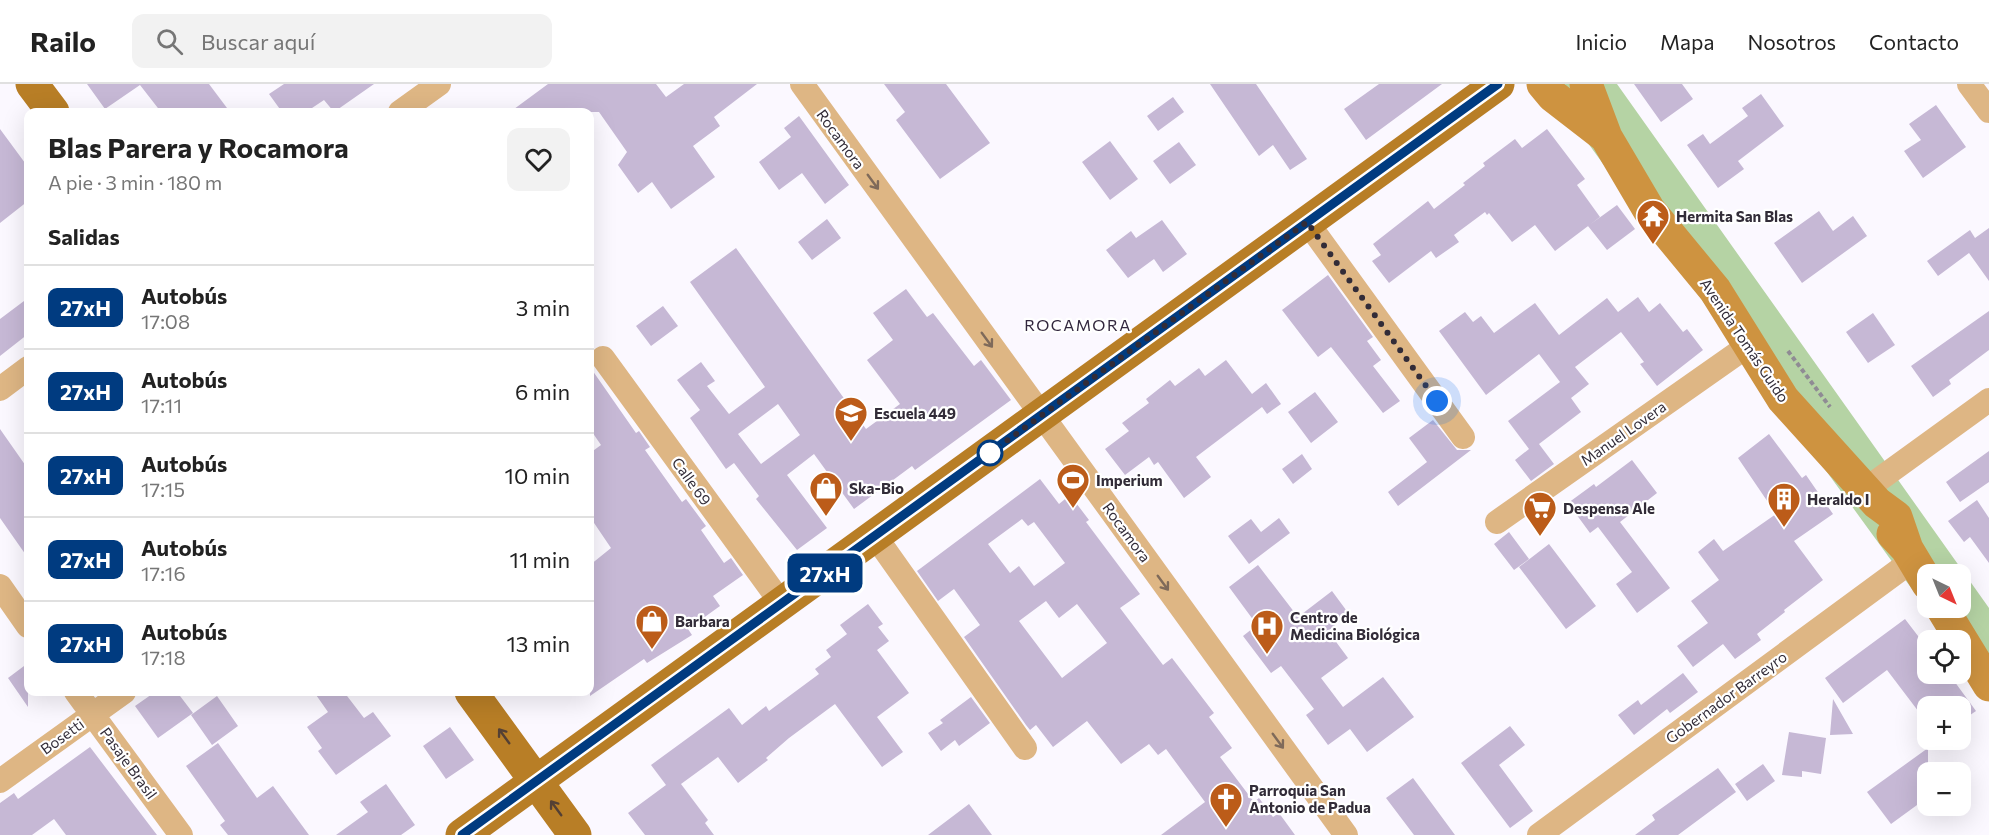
<!DOCTYPE html>
<html lang="es">
<head>
<meta charset="utf-8">
<style>
	:root { --surface:#fff; --page:#f2f2f2; --text:#222; --muted:#767676; --line:#e0e0e0 }
	body { margin:0; font-family:Commissioner,sans-serif; background:var(--page); color:var(--text); height:100vh; display:flex; flex-direction:column; font-size:22px; white-space:nowrap }
	* { box-sizing:border-box; margin:0 }
	p { font-size:20px; color:var(--muted) }
	.icon { flex:none; width:33px; height:33px; fill:none; stroke:currentColor; stroke-width:2; stroke-linecap:round; stroke-linejoin:round }
	.map { position:relative; flex:1; overflow:hidden }
	.details { position:absolute; left:24px; top:24px; width:570px; height:588px; display:flex; flex-direction:column; background:var(--surface); border-radius:12px; box-shadow:0 6px 24px #0002 }
	.details>* { flex:none }
	.badge { padding:0 12px; border-radius:9px; font-size:21px; line-height:39px }
	.needle { width:39px; rotate:137deg }
	.buttons { position:absolute; left:1917px; top:480px; display:grid; gap:12px }
	.buttons a { display:grid; place-items:center; width:54px; height:54px; border-radius:12px; background:var(--surface); box-shadow:0 6px 24px #0002; font-size:30px }
	.you { position:absolute; width:30px; height:30px; margin:-15px; border:4px solid #fff; border-radius:50%; background:#1a73e8; box-shadow:0 0 0 9px #1a73e833 }
	.map>.badge { position:absolute; translate:-50% -50%; box-shadow:0 0 0 3px #fff }
	h2 { padding:0 24px; font-size:22px; line-height:54px }
	.round { display:grid; place-items:center; flex:none; width:63px; height:63px; border-radius:12px; background:var(--page) }
	.summary { display:flex; align-items:center; justify-content:space-between; height:102px; padding:0 24px }
	h1 { font-size:28px; font-weight:700; line-height:45px }
	ul { padding:0; list-style:none }
	li { display:flex; align-items:center; gap:18px; height:84px; padding:0 24px; border-top:2px solid var(--line) }
	li div { flex:1 }
	li b { display:block; font-size:22px }
	li em { font-style:normal }
	li .badge { min-width:66px; font-weight:700; text-align:center }
	header { display:flex; align-items:center; gap:36px; box-sizing:border-box; height:84px; padding:0 30px; background:var(--surface); border-bottom:2px solid var(--line) }
	header strong { font-size:28px }
	nav { display:flex; gap:33px; margin-inline-start:auto; font-size:21px }
	.search { width:420px; height:54px; background:var(--page); display:flex; align-items:center; gap:15px; box-sizing:border-box; padding:0 21px; border-radius:12px; color:var(--muted); font-size:22px }
	.map>svg:first-child { display:block }
	.green { fill:#b5d3a4; fill-rule:evenodd }
	.building { fill:#c6b8d5; fill-rule:evenodd }
	.lines { fill:none; stroke-linecap:round; stroke-linejoin:round }
	.path { stroke:#8f8b94; stroke-width:4; stroke-dasharray:4.5 3; stroke-linecap:butt }
	.street { stroke:#deb684; stroke-width:24 }
	.secondary { stroke:#ce9340; stroke-width:33 }
	.primary { stroke:#b87e26; stroke-width:33 }
	.oneway { stroke:#7f6a5a }
	.oneway2 { stroke:#544034 }
	.line-casing { stroke:#fff; stroke-width:14 }
	.line { stroke:#003b80; stroke-width:9 }
	.walk { stroke:#322c38; stroke-width:6; stroke-dasharray:0 10.8 }
	.stop-dot { fill:#fff; stroke:#003b80; stroke-width:3 }
	.labels { text-anchor:middle; dominant-baseline:central; stroke-width:4.5; stroke-linejoin:round; paint-order:stroke }
	.street-label { font-size:15px; fill:#322c38; stroke:#fff }
	.poi-label { font-size:15px; font-weight:bold; fill:#322c38; stroke:#fff; text-anchor:start }
	.neighbourhood-label { font-size:16px; letter-spacing:1.5px; fill:#32273e; stroke:#fff }
</style>
</head>
<body>
<header>
<strong>Railo</strong>
<div class="search"><svg class="icon" aria-label="search" viewBox="0 0 24 24"><circle cx="10" cy="10" r="6"/><path d="M15 15l6 6"/></svg>Buscar aquí</div>
<nav><a>Inicio</a><a>Mapa</a><a>Nosotros</a><a>Contacto</a></nav>
</header>
<div class="map">
<svg width="1989" height="751" viewBox="0 0 1989 751">
	<rect width="100%" height="100%" fill="#fbf8ff"/>
	<path class="green" d="M1545,0h72l372,524v87zM1928,490h32v34h-32z"/>
	<path class="building" d="M87,0h122l21,28h-69l-21,-27 -35,24z
		M284,0h90l-40,28 -10,-12 -18,12h-24l-13,-18z
		M548,0h108l10,13 18,-13h73l-43,33 6,9 -27,20 22,31 -44,32 -19,-27 -14,11 -20,-28 9,-13 -28,-40h-89z
		M884,0h62l44,59 -50,36 -44,-59 9,-8z
		M1210,0h46l51,75 -17,11 -17,-25 -14,11z
		M1379,0h63l-76,56 -22,-31z
		M1634,0h48l11,15 -32,23z
		M1761,10l23,32 -46,35 6,8 -26,19 -31,-43 16,-11 7,10 38,-28 -6,-8z
		M1173,13l11,15 -26,19 -11,-15z
		M1936,21l30,42 -43,31 -19,-27 17,-11 -12,-16z
		M799,32l50,69 -24,19 -23,-31 -23,17 -20,-28 32,-25 -7,-9z
		M0,45l28,38v34l-28,22z
		M1547,45l38,50 -8,6 23,32 -45,34 -20,-26 -23,17 -23,-29 -2,2 -2,-3 -31,23 5,7 -23,16 -5,-7 -42,32 -17,-22 9,-6 -8,-11 55,-43 6,8 31,-24 -2,-2 22,-17 -2,-3 32,-24 7,9z
		M1110,57l28,38 -28,21 -28,-38z
		M1179,58l17,23 -26,19 -17,-23z
		M1617,121l18,24 -28,21 -19,-24z
		M1819,127l14,20 20,-15 14,20 -65,47 -28,-40z
		M827,135l14,19 -29,22 -14,-18z
		M1162,136l25,34 -24,18 -9,-13 -26,19 -22,-28 25,-19 5,7z
		M1989,144v53l-20,-28 -31,23 -11,-15 43,-31 5,8z
		M736,164l130,181 34,-25 -33,-44 26,-20 -20,-27 33,-24 21,28 6,-4 41,53 7,-6 30,40 -96,70 -3,-4 -58,43 -40,-55 -27,21 40,53 -30,22 -41,-51 3,-3 -25,-33 -8,6 -36,-51 10,-8 -23,-30 24,-18 14,19 -8,5 22,28 36,-27 -75,-105zM778,320l22,31 -39,29 -23,-30z
		M1328,191l45,62 -6,4 14,19 -8,6 27,35 -17,12 -52,-66 -13,10 -36,-47z
		M1638,213l11,15 11,-9 23,29 4,-3 16,21 -46,36 -17,-22 4,-2 -23,-30 -46,35 14,17 -18,14 10,14 -42,32 15,20 -23,17 -16,-21 14,-11 -21,-28 52,-39 -21,-28 -53,41 -47,-64 26,-19 8,10 8,-6 13,17 41,-30 24,32 48,-37 11,14z
		M28,214v36l-28,22v-37z
		M663,222l15,20 -27,20 -15,-20z
		M1989,227v39l-40,30 2,4 -18,13 -22,-31z
		M1873,229l22,32 -27,18 -22,-31z
		M1226,276l26,34 14,-11 15,21 -14,10 -5,-7 -66,50 15,20 -27,21 -26,-36 -4,3 -5,-8 -24,18 -20,-26 24,-18 -7,-8 27,-20 -3,-4 24,-19 5,6 24,-18 6,8z
		M590,283l46,66 3,-2 11,16 -5,3 37,52 4,-3 20,27 -5,4 23,33 7,-5 12,17 -30,21 7,10 -32,23 4,6 -45,28 -3,-4 -54,37v-131l21,-17 -21,-31v-64l11,-8 -11,-16z
		M1315,308l23,30 -27,21 -23,-31z
		M1433,336l24,30h14l-73,56 -10,-14 39,-30 -18,-24z
		M0,345l28,40v89l-28,-40z
		M1769,350l33,44 4,-3 27,39 -39,27 29,39 -39,30 1,2 -28,22 4,6 -26,19 -12,-15 -30,23 -16,-21 31,-23 -17,-22 28,-21 -21,-28 16,-13 9,12 53,-37 -38,-56z
		M1989,367v31l-29,20 -14,-20z
		M1302,370l10,15 -19,15 -11,-15z
		M1632,376l25,33 -37,29 50,66 -33,25 -21,-29 16,-12 -34,-45 -8,6 -22,-30 26,-19 2,3z
		M1040,395l19,25 11,-9 19,25 -3,2 54,72 -20,14 43,57 9,-7 42,55 -5,4 23,31 -12,9 34,45 5,-4 14,19 6,-4 16,22h-134l44,-33 -39,-53 -8,6 -9,-11 -28,20 -34,-43 -34,26 -17,-22 -6,5 -4,-5 -62,-88 16,-12 -26,-36 -16,12 -21,-30zM1022,435l6,7 6,-4 31,41 -31,23 -15,-20 -9,7 -22,-29zM1046,517l13,17 18,-14 30,39 -45,35 -43,-57z
		M1977,416l12,18v45l-19,-26 -6,5 -16,-21z
		M1279,434l11,15 -41,31 -21,-28 23,-17 10,13z
		M1509,448l20,27 -15,11 -20,-26z
		M1549,460l47,62 -30,23 -47,-62z
		M1258,481l40,52 34,-26 17,23 -21,17 20,27 -27,20 22,29 40,-30 31,40 -47,35 -17,-23 -22,16 -22,-30 8,-6 -33,-43 -10,7 -28,-37 14,-11 -28,-38z
		M868,520l15,20 -5,3 11,14 -12,9 32,43 -32,24 26,35 -21,15 -47,-63 -46,34 -23,20 2,2 -30,23 -20,-26 -37,27 27,36 -3,3 9,12h-69l-17,-22 38,-28 -15,-20 78,-57 13,17 24,-19 3,5 50,-37 -4,-5 16,-12 -5,-7 21,-16 -7,-9z
		M1905,535l23,30v25h21l27,37 -16,11v-16h-32v18l-41,-54 -44,33 -18,-25z
		M28,579v44l-20,-29z
		M1683,589l15,19 -28,21 -3,-4 -33,26 -16,-20 20,-15 3,5z
		M155,608h22l16,21 -35,25 -23,-32z
		M314,608h30l20,26 9,-6 18,24 -55,39 -18,-24 4,-3 -15,-21 21,-15z
		M217,612l21,30 -26,19 -21,-30z
		M971,613l19,26 -31,23 -4,-6 -14,11 -13,-18 15,-10 -3,-3z
		M1833,615l20,35 -23,1z
		M1510,642l15,19 -26,20 34,46 -23,17 -49,-65z
		M450,643l24,33 -28,19 -23,-33z
		M1789,648l37,6 -5,36 -19,-3v6l-20,-2z
		M218,659l39,55 16,-12 36,49h-81l-8,-10 5,-4 -39,-55z
		M90,663l67,88h-91l-12,-16 -22,16h-32v-32l14,-10 4,6z
		M1928,664v49l-37,27 -24,-32z
		M1763,680l12,17 -28,20 -12,-17z
		M1718,684l18,24 -58,43h-43l20,-15 -3,-5z
		M1413,694l42,57h-41l-28,-37z
		M386,700l29,41 -14,10h-65l32,-23 -8,-10z
		M969,720l23,31h-64z"/>
	<g class="lines">
		<path class="path" d="M1788,267l42,56"/>
		<path class="street" d="M802,0l544,751
			M1969,0l20,27
			M400,28l39,-28
			M1307,138l156,215
			M603,274l179,246
			M0,305l28,-21
			M1866,405l123,-89
			M1497,438l252,-177
			M875,452l150,212
			M0,502l28,40
			M76,608l105,143
			M0,697l124,-89
			M1539,751l374,-275"/>
		<path class="secondary" d="M1543,0l10,12 53,41
			M1586,0l20,53 43,73 66,80 68,109 94,104 19,14 11,32
			M1893,450l14,15 21,35
			M1942,524l47,77"/>
		<path class="primary" d="M32,0l21,28
			M471,608l104,143
			M462,751l1036,-751"/>
	</g>
	<defs><path id="oneway-shaft" d="M-6 0H5M1.5-3L5.5 0L1.5 3" fill="none" stroke-width="1.6" stroke-linecap="round" stroke-linejoin="round" transform="scale(1.5)"/></defs>
	<g class="oneway">
		<use href="#oneway-shaft" transform="translate(873 98) rotate(54)"/>
		<use href="#oneway-shaft" transform="translate(987 256) rotate(54)"/>
		<use href="#oneway-shaft" transform="translate(1163 499) rotate(54)"/>
		<use href="#oneway-shaft" transform="translate(1278 657) rotate(54)"/>
	</g>
	<g class="oneway2">
		<use href="#oneway-shaft" transform="translate(504 652) rotate(-126)"/>
		<use href="#oneway-shaft" transform="translate(556 724) rotate(-126)"/>
	</g>
	<g class="lines">
		<defs>
			<path id="line" d="M462,751l1036,-751"/>
		</defs>
		<use href="#line" class="line-casing"/>
		<use href="#line" class="line"/>
		<path class="walk" d="M990,369l317,-231 130,179"/>
	</g>
	<defs>
		<symbol id="temple-pin" viewBox="-11 -11 22 30"><path d="M0 17L-7.5 6A9.5 9.5 0 1 1 7.5 6Z" fill="#bc5c19" stroke="#fff"/><path d="M0-6L5-2H3V0L6.5 2.5H4V6H1.5V3h-3V6H-4V2.5H-6.5L-3 0V-2H-5Z" fill="#fff"/></symbol>
		<symbol id="school-pin" viewBox="-11 -11 22 30"><path d="M0 17L-7.5 6A9.5 9.5 0 1 1 7.5 6Z" fill="#bc5c19" stroke="#fff"/><path d="M0-5L7-2L0 1L-7-2ZM-4 1L0 2.5L4 1V4Q0 6-4 4Z" fill="#fff"/></symbol>
		<symbol id="stadium-pin" viewBox="-11 -11 22 30"><path d="M0 17L-7.5 6A9.5 9.5 0 1 1 7.5 6Z" fill="#bc5c19" stroke="#fff"/><path d="M0-5a6.5 5 0 1 0 0 10a6.5 5 0 1 0 0-10ZM-3.5-1.8h7v3.6h-7Z" fill="#fff"/></symbol>
		<symbol id="shop-pin" viewBox="-11 -11 22 30"><path d="M0 17L-7.5 6A9.5 9.5 0 1 1 7.5 6Z" fill="#bc5c19" stroke="#fff"/><path d="M-5-2.5h2.3a2.7 3.5 0 0 1 5.4 0H5L5.5 6h-11ZM-1.5-2.5h3a1.5 2.3 0 0 0-3 0Z" fill="#fff"/></symbol>
		<symbol id="building-pin" viewBox="-11 -11 22 30"><path d="M0 17L-7.5 6A9.5 9.5 0 1 1 7.5 6Z" fill="#bc5c19" stroke="#fff"/><path d="M-4-6H4V6H1V3H-1V6H-4ZM-2.5-4.3h1.7v1.8h-1.7ZM.8-4.3h1.7v1.8H.8ZM-2.5-1h1.7V.8h-1.7ZM.8-1h1.7V.8H.8Z" fill="#fff"/></symbol>
		<symbol id="supermarket-pin" viewBox="-11 -11 22 30"><path d="M0 17L-7.5 6A9.5 9.5 0 1 1 7.5 6Z" fill="#bc5c19" stroke="#fff"/><path d="M-6-5.5h2.5l.6 2H6L4.5 2H-2.5L-4.4-4H-6ZM-1.5 3.2a1.3 1.3 0 1 0 .1 0ZM3 3.2a1.3 1.3 0 1 0 .1 0Z" fill="#fff"/></symbol>
		<symbol id="hospital-pin" viewBox="-11 -11 22 30"><path d="M0 17L-7.5 6A9.5 9.5 0 1 1 7.5 6Z" fill="#bc5c19" stroke="#fff"/><path d="M-5-5h3v3.5h4V-5h3V5h-3V1.5h-4V5h-3Z" fill="#fff"/></symbol>
		<symbol id="church-pin" viewBox="-11 -11 22 30"><path d="M0 17L-7.5 6A9.5 9.5 0 1 1 7.5 6Z" fill="#bc5c19" stroke="#fff"/><path d="M-1.2-6h2.4v3.5h3.3v2.4h-3.3V6h-2.4V-.1h-3.3v-2.4h3.3Z" fill="#fff"/></symbol>
	</defs>
	<g fill-rule="evenodd">
		<use href="#temple-pin" x="1634" y="113" width="38" height="52"/>
		<use href="#school-pin" x="832" y="310" width="38" height="52"/>
		<use href="#stadium-pin" x="1054" y="377" width="38" height="52"/>
		<use href="#shop-pin" x="807" y="385" width="38" height="52"/>
		<use href="#building-pin" x="1765" y="396" width="38" height="52"/>
		<use href="#supermarket-pin" x="1521" y="405" width="38" height="52"/>
		<use href="#shop-pin" x="633" y="518" width="38" height="52"/>
		<use href="#hospital-pin" x="1248" y="523" width="38" height="52"/>
		<use href="#church-pin" x="1207" y="696" width="38" height="52"/>
	</g>
	<circle class="stop-dot" cx="990" cy="369" r="12"/>
	<g class="labels">
		<g class="street-label">
			<text transform="translate(841 55) rotate(54)">Rocamora</text>
			<text transform="translate(1745 256) rotate(56)">Avenida Tomás Guido</text>
			<text transform="translate(1623 349) rotate(-35)">Manuel Lovera</text>
			<text transform="translate(692 397) rotate(54)">Calle 69</text>
			<text transform="translate(1127 448) rotate(54)">Rocamora</text>
			<text transform="translate(1726 613) rotate(-36)">Gobernador Barreyro</text>
			<text transform="translate(62 652) rotate(-36)">Bosetti</text>
			<text transform="translate(129 679) rotate(54)">Pasaje Brasil</text>
		</g>
		<g class="poi-label">
			<text x="1676" y="132">Hermita San Blas</text>
			<text x="874" y="329">Escuela 449</text>
			<text x="1096" y="396">Imperium</text>
			<text x="849" y="404">Ska-Bio</text>
			<text x="1807" y="415">Heraldo I</text>
			<text x="1563" y="424">Despensa Ale</text>
			<text x="1290" y="533">Centro de<tspan x="1290" dy="17">Medicina Biológica</tspan></text>
			<text x="675" y="537">Barbara</text>
			<text x="1249" y="706">Parroquia San<tspan x="1249" dy="17">Antonio de Padua</tspan></text>
		</g>
		<g class="neighbourhood-label">
			<text x="1078" y="240">ROCAMORA</text>
		</g>
	</g>
</svg>
<div class="buttons">
<a><svg class="needle" viewBox="-14 -14 28 28"><path d="M0-13l5 13h-10z" fill="#e53935"/><path d="M0 13l5-13h-10z" fill="#767676"/></svg></a>
<a><svg class="icon" aria-label="locate" viewBox="0 0 24 24"><circle cx="12" cy="12" r="6"/><path d="M12 2v4M12 18v4M2 12h4M18 12h4"/></svg></a>
<a>+</a>
<a>−</a>
</div>
<div class="you" style="left:1437px;top:317px"></div>
<b class="badge" style="left:825px;top:489px;background:#003b80;color:#fff">27xH</b>
<section class="details">
<div class="summary"><div><h1>Blas Parera y Rocamora</h1><p>A pie · 3 min · 180 m</p></div><a class="round"><svg class="icon" aria-label="heart" viewBox="0 0 24 24"><path d="M12 20l-8-8c-3-5 5-10 8-4 3-6 11-1 8 4z"/></svg></a></div>
<h2>Salidas</h2>
<ul>
<li><span class="badge" style="background:#003b80;color:#fff">27xH</span><div><b>Autobús</b><p>17:08</p></div><em>3 min</em></li>
<li><span class="badge" style="background:#003b80;color:#fff">27xH</span><div><b>Autobús</b><p>17:11</p></div><em>6 min</em></li>
<li><span class="badge" style="background:#003b80;color:#fff">27xH</span><div><b>Autobús</b><p>17:15</p></div><em>10 min</em></li>
<li><span class="badge" style="background:#003b80;color:#fff">27xH</span><div><b>Autobús</b><p>17:16</p></div><em>11 min</em></li>
<li><span class="badge" style="background:#003b80;color:#fff">27xH</span><div><b>Autobús</b><p>17:18</p></div><em>13 min</em></li>
</ul>
</section>
</div>
</body>
</html>
